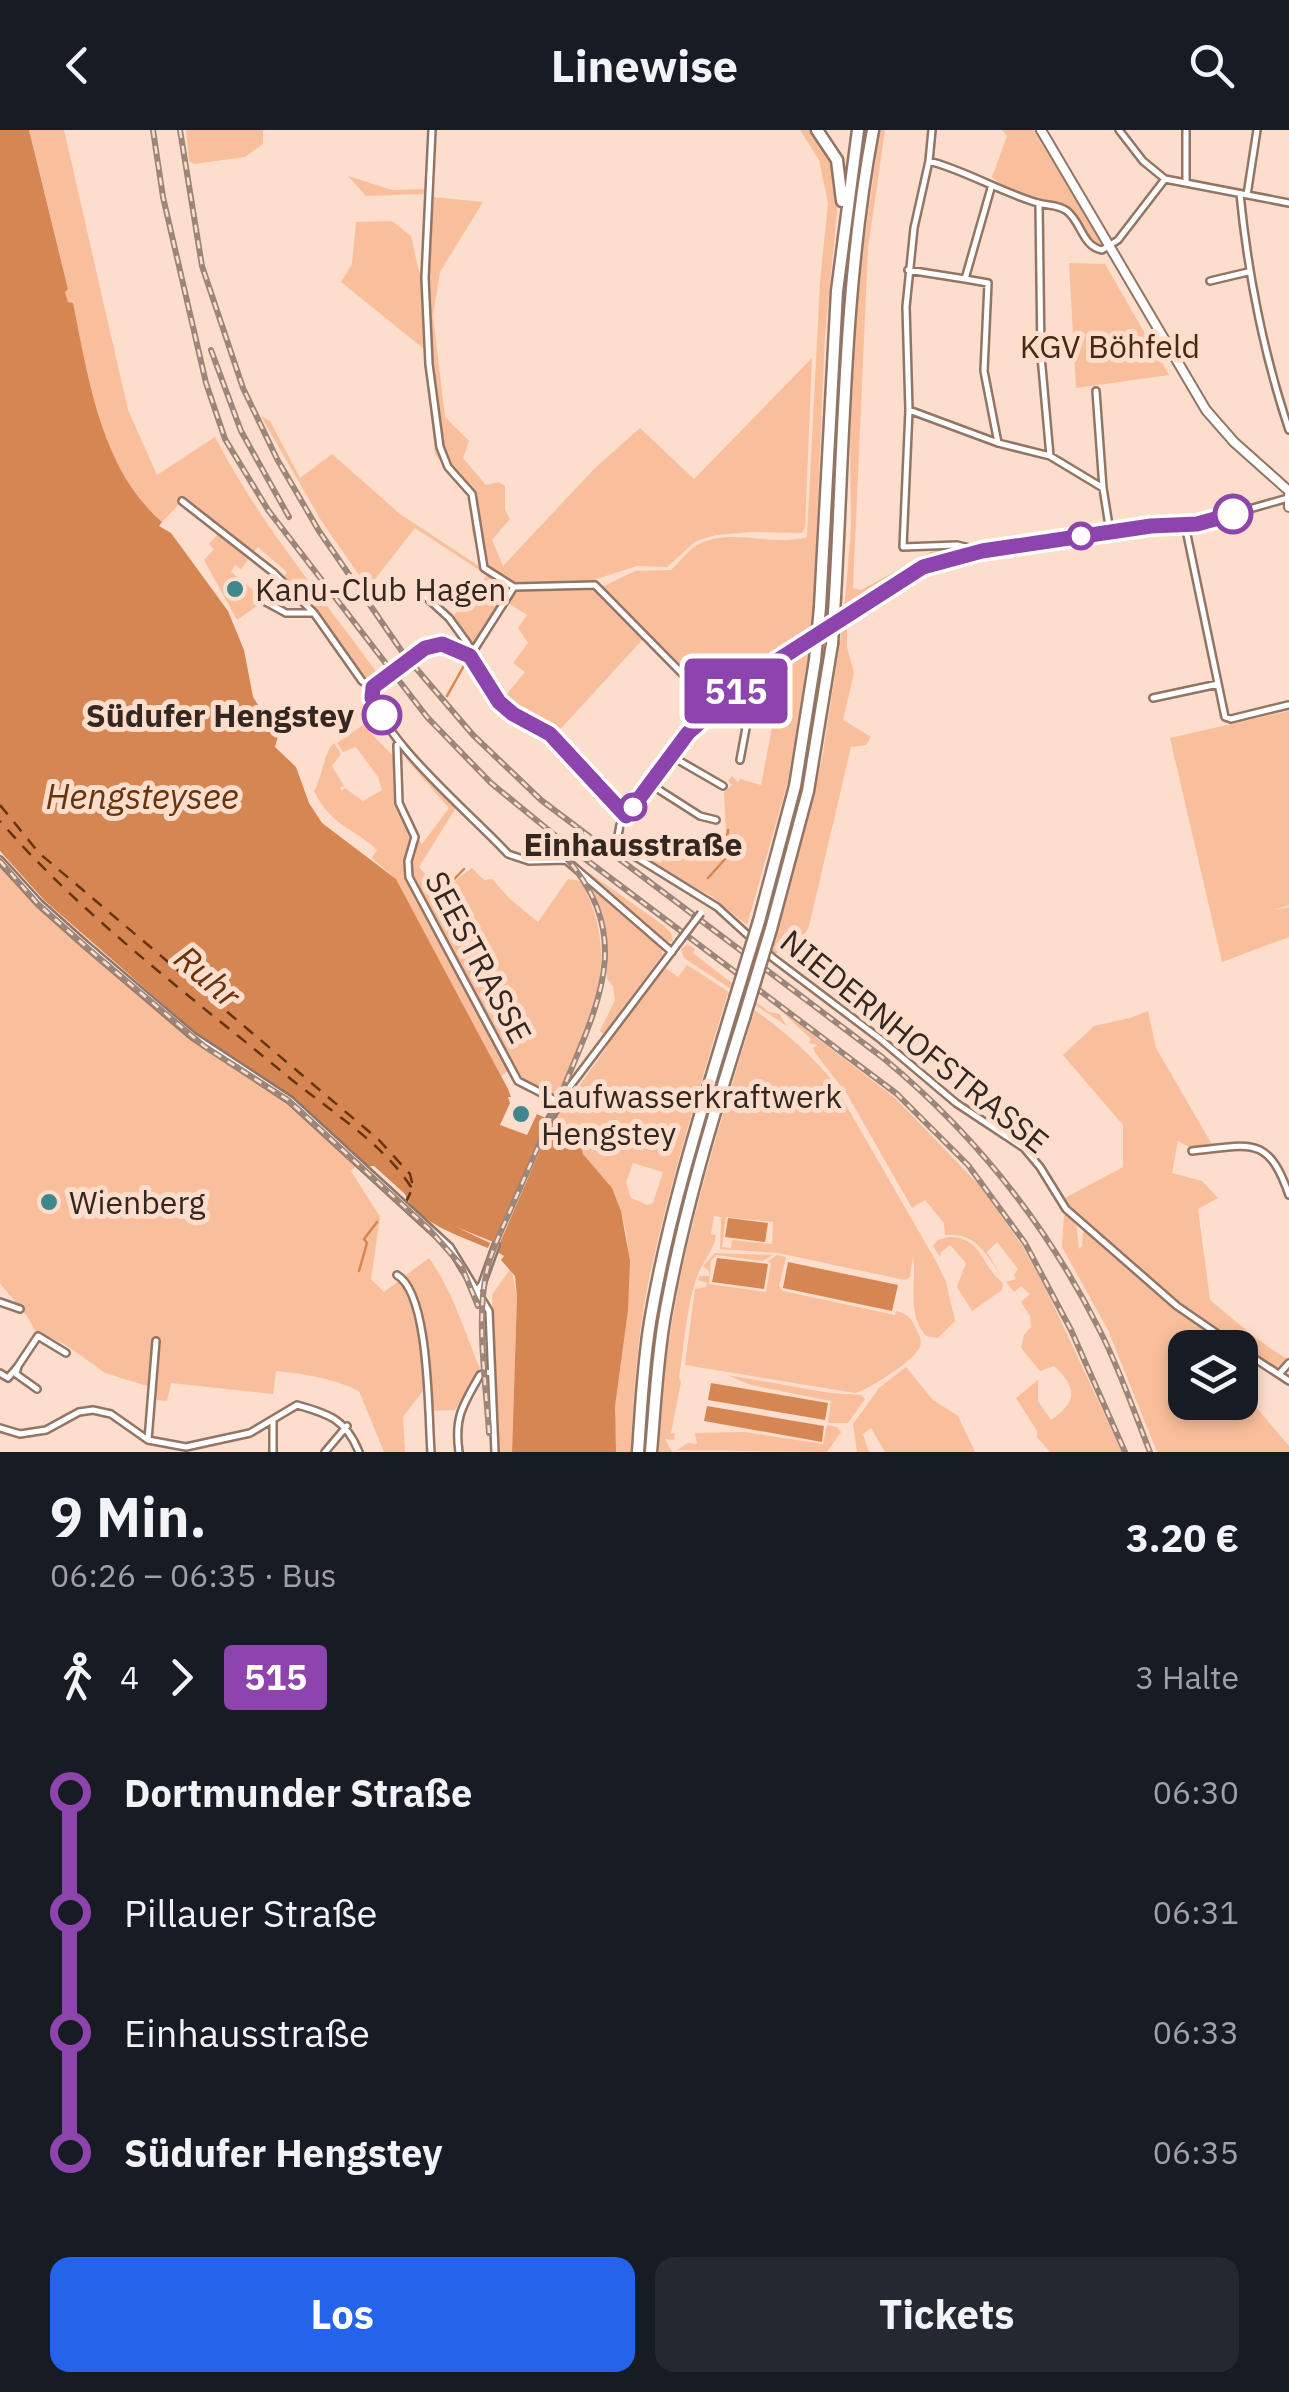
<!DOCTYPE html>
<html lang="de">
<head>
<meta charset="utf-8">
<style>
	:root { --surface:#171b24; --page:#242831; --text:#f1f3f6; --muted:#9ea1a6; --accent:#2563eb }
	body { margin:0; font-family:"IBM Plex Sans",sans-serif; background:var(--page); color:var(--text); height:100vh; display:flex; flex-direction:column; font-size:38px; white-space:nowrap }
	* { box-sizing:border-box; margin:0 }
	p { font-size:32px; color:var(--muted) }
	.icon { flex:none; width:55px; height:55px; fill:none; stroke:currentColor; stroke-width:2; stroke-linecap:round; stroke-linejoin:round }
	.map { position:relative; height:1322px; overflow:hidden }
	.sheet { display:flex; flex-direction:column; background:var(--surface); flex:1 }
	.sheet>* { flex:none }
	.badge { padding:0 20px; border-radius:8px; font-size:35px; line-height:65px }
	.buttons { position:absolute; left:1168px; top:1200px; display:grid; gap:20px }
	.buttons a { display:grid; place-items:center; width:90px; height:90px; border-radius:20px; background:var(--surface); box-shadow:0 5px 15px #0003; font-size:50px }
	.map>.badge { position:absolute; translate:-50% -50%; box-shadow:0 0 0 5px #fff }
	.legs { display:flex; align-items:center; gap:15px; height:110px; padding:0 50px; font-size:32px }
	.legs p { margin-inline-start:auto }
	.summary { display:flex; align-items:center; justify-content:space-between; height:170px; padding:0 50px }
	h1 { font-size:55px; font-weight:700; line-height:75px }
	.primary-button { display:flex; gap:20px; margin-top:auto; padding:20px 50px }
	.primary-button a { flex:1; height:115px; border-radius:20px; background:var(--accent); color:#fff; font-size:40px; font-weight:700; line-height:115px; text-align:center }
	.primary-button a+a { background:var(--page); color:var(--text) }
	ul { padding:0 50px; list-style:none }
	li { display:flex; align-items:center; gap:35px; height:120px; font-size:38px }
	li i { display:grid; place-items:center; width:15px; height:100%; margin:0 12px; background:currentColor }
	li i::after { content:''; width:25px; height:25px; margin:-12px; border:8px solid; border-radius:50%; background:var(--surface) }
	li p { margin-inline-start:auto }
	li:first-child i { background:linear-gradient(#0000 50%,currentColor 0) }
	li:last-child i { background:linear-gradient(currentColor 50%,#0000 0) }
	header { display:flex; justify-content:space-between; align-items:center; height:130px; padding:0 50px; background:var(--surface); font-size:45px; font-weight:700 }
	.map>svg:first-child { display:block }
	.green { fill:#f9bf9c; fill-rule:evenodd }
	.water { fill:#d58653 }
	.pier { fill:#fdddcb }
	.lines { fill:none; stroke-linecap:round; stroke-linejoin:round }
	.stream { stroke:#d58653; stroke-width:2.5 }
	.ferry { stroke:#68340e; stroke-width:2.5; stroke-dasharray:12 10; stroke-linecap:butt }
	.street-casing { stroke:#927565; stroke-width:10 }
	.secondary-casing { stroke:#927565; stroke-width:12 }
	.highway-casing { stroke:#927565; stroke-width:15 }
	.street { stroke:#fff; stroke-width:5 }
	.secondary { stroke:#fff; stroke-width:8 }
	.highway { stroke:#fff; stroke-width:10 }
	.rail-casing { stroke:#9c8679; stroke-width:6 }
	.rail { stroke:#fdddcb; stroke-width:2.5; stroke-dasharray:8; stroke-linecap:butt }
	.street-bridge-casing { stroke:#927565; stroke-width:10; stroke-linecap:butt }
	.highway-bridge-casing { stroke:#927565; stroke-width:15; stroke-linecap:butt }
	.street-bridge { stroke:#fff; stroke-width:5 }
	.highway-bridge { stroke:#fff; stroke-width:10 }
	.line-1-casing { stroke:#fff; stroke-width:22 }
	.line-1 { stroke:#8e44ad; stroke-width:15 }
	.stop-1-dot { fill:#fff; stroke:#8e44ad; stroke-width:5 }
	.poi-dot { fill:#3f878d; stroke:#fdddcb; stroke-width:4 }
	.labels { text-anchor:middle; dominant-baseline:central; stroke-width:10; stroke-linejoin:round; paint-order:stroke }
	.park-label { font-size:32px; fill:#492913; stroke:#fdddcb }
	.poi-label { font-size:32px; fill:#332720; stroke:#fdddcb; text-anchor:start }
	.stop-label { font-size:32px; font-weight:bold; fill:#332720; stroke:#fdddcb; text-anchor:end }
	.street-label { font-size:32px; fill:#332720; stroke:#fdddcb }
	.water-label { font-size:35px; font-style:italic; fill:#68340e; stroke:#fdddcb }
</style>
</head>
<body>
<header><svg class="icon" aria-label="back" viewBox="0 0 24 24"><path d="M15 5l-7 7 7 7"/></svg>Linewise<svg class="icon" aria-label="search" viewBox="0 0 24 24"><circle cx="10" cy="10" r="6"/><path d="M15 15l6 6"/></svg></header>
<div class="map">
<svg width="1289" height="1322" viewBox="0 0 1289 1322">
	<rect width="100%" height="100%" fill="#fdddcb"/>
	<path class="green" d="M29,0h35l64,280 29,65 58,-38c45,87 108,161 165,240l-10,4 -8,-4 -37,-55 -42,-44 4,-6 -29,-25 -17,22 -6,-4 -4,7 34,28 -28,20 -33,-60 10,-11 -5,-5 11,-12 -38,-31 -20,21c-64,-54 -74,-155 -98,-231l4,-2z
		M186,0h77v14l-18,13 -51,7 -5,-3z
		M800,0h13l22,31 4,31 -14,143 -12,278 -4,24 -57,37 -35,29 -117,-115 35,-17 36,-1c8,-7 14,-16 23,-23 35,-22 77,1 113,-10l13,-255 8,-79 -9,-43z
		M880,0h5l-17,118 -15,340 8,2 77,-42 33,2c-54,11 -82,33 -127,61l7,-82 -1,-90 7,-147z
		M1002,0h34l66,111 -1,4 -10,-2 -25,-36 -61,-19 -13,-11 15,-41z
		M348,46l44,14 34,-1 -1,5 -59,2z
		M433,67l50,5 -43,70 -7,43 12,102 24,24 -6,17 23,27 13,-3 6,4v24l5,9 -18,21 11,26 91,-97 46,-41 54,51 118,-121 -7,169 -3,6 -50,-1 -36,3 -20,6 -29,26 -30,-1 -53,17h-66l-21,-9 -9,-9 -5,-12 -8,-56 -26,-32 -7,-18 -13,-101 -2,-56z
		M392,91l19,15 8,36 5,1 -1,53 15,123 10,20 23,27 9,63 -8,-28 -2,-32 -35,-45 -11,-105 -83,-67 11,-18 4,-42z
		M1069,133l36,1 64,111 -93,13z
		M261,286l9,5 30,57 32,-24 68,60 109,72 1,5 -34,52 -7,-1 -18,-23 36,-44 -72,-47 -47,60 -46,-66z
		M521,458l72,1 50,50 -88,96 -40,-23 -13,-12 23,-28 -12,-9 15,-20 -10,-15 9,-13 -19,-12z
		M843,492l4,2v23l7,26 -11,47 28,17 -5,8 -15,2 -42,179 -7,14 -27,14 -3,-1 50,-194z
		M804,519l5,1 -21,131 -41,144 -36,-29 -69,-38 -17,-13 2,-4 23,18 11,4 5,-16 11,-1 2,-11 9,1 -1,12 12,-1 1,-4 18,2 1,-12h7l-2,-41 8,-7 -4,-4 4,-5 6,6 2,-3 21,6 15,-78v-18l15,-13 1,-8 -37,14z
		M1289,581v194l-15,5 15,-3v30l-67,25 -52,-224z
		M363,595l30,31 1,49 10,21 5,-1 13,19 27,-36 -45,-51 53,49 -38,61 6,7 -3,6 19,11 31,-23 12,12 8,-1 18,20 28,23 30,-43 13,2c42,80 10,136 -22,212 -19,2 -37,-9 -46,-25l-12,8 -105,-197 -24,-21 5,-8c-27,-25 -44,-22 -63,-59 9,-15 9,-37 20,-48l7,11 -9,12 12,20 -4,1 2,4 3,-3 18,13 19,-11 -4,-13 -22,-30 -13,5 -6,-9z
		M0,734l17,20 95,89 85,71 87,55 73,66 -6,6 29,46 -9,62 13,13 45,-34c24,33 36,75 51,111l-25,41 -23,1 -4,-27 -25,33 2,35h-21l-25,-61c-28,-13 -53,-17 -83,-20l-3,23 -102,-11 -4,18 -10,-1 -3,-12 -49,-15 -39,-28 -32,-15c-4,-15 -24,-33 -34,-47z
		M588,742l75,53 8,8 2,8 -8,1 -79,-67z
		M589,753l73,67v5l-58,79 -4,-3 15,-31 -2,-14 -6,-7 -3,-54z
		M687,814l8,5 -2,4 76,59 10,2 8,12 -103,-68 -3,-8z
		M687,835c52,33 105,67 144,114l106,184 9,19 9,39 -17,17 -12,-2c-20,-22 -9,-54 -13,-80l-3,21 -5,3 -127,-27 -58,-4 1,-32 -7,-1 -3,18 5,1c-2,17 -15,28 -20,44 -10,32 -12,66 -17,99l2,4 -10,51 4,1 -1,6 -9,-1 7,13h-13c3,-152 52,-297 95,-440l-27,-17c-28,96 -59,192 -79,289 -11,55 -15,112 -17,168h-15c0,-15 -2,-31 -1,-47 3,-69 29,-139 1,-207 -7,-18 -23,-27 -32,-43 -9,-14 -17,-22 -31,-33l54,-75 -3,-3 60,-77 14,10zM633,1033l30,9 -10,31 -6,2 -16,-7 -5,-16zM726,1087l47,5 -1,22 -40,-4 -1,8 -9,-1z
		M776,876l120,93 83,86 42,59 23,41 78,167h-72l-13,-15v-6l-21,-33 22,-18v21l13,19c26,-18 27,-32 3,-54l-14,5 -19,-23 3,-13 7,-8 -1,-11 -9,-14 9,-8 -9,-8 -7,6 -8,-10 10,-3 -2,-4 4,-6 -21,-27 -10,10 15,25c-16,-23 -26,-45 -57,-42l-1,-12 -19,-23 -13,8 -65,-114 -31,-40 -3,-6 5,-3 -9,-2 2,-4z
		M1148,881l8,37 58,100 -21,1 -15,-8 -6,32 30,8 16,17 -20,11 12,91c26,21 49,43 78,59l-9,12 -81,-52 -2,3 22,16 -42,5v6l9,4v49h55v-14l49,58v6h-132l-49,-122 -46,-83 2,-33 12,8 3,27 3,-3 2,-25 -21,-22 60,-32v-42l-60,-70 31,-29 36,-8z
		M949,1107c34,0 32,30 54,46l-1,7 -30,21 -15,-24 9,-24 -16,-18 -9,7 -1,5 -7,-11 5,-6z
		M715,1123l58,2 -11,6 -46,-6 -5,6 -2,23 57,8 5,-29 -4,-1 10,-7 9,2 -7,29 4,5 112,24 1,-4c14,4 16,8 21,20 3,7 5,8 3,16 -5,13 -50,42 -65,46l-170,-28 10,-76 11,-2 1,-4 -9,-3 2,-4h9v-5l-6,-5z
		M511,1138l6,29 -5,155h-13l-7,-157z
		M906,1237l27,33 25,16 17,36h-90l-14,-24 -8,6 6,18h-12l-4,-28 26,-36z
		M727,1245l103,18 32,2 3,4 -17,24h-20l3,-22 -80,-16z
		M827,1295l10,2 4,5 -14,20 -150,-2 11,-7 9,1 -2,-11 49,-1 79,12z"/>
	<path class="water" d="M0,0h29l39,159 -3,3 3,10 5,1c15,74 28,167 89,219l-3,4 12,7 57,78 16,39 9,47 25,39 -3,11 21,20 13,36 13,20 74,56 112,210 3,8h-3l2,6 -10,22 27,10 10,-21 15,7 29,24 2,9 29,34 9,23 9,50 -2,49 -13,96 1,46h-104l5,-155 -2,-21 -14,-16 3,-4 -7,-4 4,-7 -45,-18 34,16 -2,5c-26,-11 -73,-26 -83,-54l-31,-28h-6l-72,-67 -100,-66 -152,-133 -44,-49z
		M728,1088l40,5 -3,19 -40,-5z
		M717,1128l51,6 -4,25 -52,-7z
		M788,1132l110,23 -6,26 -109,-23z
		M711,1253l117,20 -3,17 -117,-20z
		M707,1276l117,20 -2,16 -118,-21z"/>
	<path class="pier" d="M548,988l5,2 -54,125 -5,-2z"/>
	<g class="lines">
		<path class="stream" d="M476,510l23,-34
			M447,566l19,-34
			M708,748l17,-19 3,-29
			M437,767l27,-28
			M359,1141l8,-28 -3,-4 13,-17"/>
		<path class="ferry" d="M0,675l39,48 340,287 31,34 3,13 -6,13 4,-13c-29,-45 -84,-78 -125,-112 -98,-81 -203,-158 -286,-254"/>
		<defs>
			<path id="street" d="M432,0l-7,148 4,86 11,83 8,20 24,27 12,74 30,19 81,-2 121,123
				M932,0l-3,31 -15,67 -8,79 3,103 -6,137 54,-2 24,6
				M1119,0l24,31 22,18 124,24
				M1186,0v52
				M929,31c38,10 71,31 109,42 10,3 20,1 29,8 15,12 15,35 35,39l16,-10 47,-61
				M991,58l-26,91 23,4 -4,88 14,72
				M1240,64c8,81 23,158 49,236
				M1247,65l10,-65
				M1039,74l2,152 9,100
				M908,140l57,9
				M1210,151l38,-9
				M1096,261l7,97 7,44
				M909,280l89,33 52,13 53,32
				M182,371l92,72 40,40
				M1185,395l40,192 6,2 57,-14
				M426,467l23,21 19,26 2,11 29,47 14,12 37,20 76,82
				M266,472l20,11h28l48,68 11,6
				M842,488l81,-51 22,-8 206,-33 46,-2 91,-26
				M809,510l-54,36 -58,49 -77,100 -3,16 11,11 89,55 56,51 106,80 77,65 68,45 16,19 26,42 111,97 61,42
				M472,523l42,-66
				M413,526c21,-15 34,-11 57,-1
				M373,557c-5,42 106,134 135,167l21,7 37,-1 106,92
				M1153,568l65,-14
				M724,572l22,26 -6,32
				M397,615l2,58 16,34 -7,24 1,16 109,204 41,21
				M671,626l52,30
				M650,654l50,32 16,4
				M0,730l39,43 47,42 107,91 97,64 160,147 39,64 6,141
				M550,989l15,-26 114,-151
				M1192,1021c58,-6 76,-17 97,44
				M397,1145c33,19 31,140 34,177
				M478,1159l4,-5 14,-39
				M0,1172l20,7
				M1240,1219l49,32
				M18,1236l20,-30 28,17
				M0,1243l8,5 10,-12 -2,8 21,15
				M1280,1243l9,-10
				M0,1298l20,6 26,-4 33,-18 14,-2 18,4 37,26 38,7 64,-14 47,-28c33,9 49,15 62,47
				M148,1310l8,-99
				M273,1322v-30
				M325,1322l22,-26
				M459,1322c-5,-35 4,-47 21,-77l11,-4"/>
			<path id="secondary" d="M1041,0l165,280 28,32 55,49
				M1289,366v11"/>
			<path id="highway" d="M817,0l20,30 5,41
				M835,467c9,-156 9,-313 38,-467
				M820,477l17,-316 21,-161
				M759,791l36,-135 20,-126
				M771,799l37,-138 24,-147
				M638,1322c3,-44 5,-87 12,-130 18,-107 51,-210 82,-313
				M651,1322c4,-46 6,-92 14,-137 18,-101 48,-199 79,-297"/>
		</defs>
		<use href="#street" class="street-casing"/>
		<use href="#secondary" class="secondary-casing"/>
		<use href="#highway" class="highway-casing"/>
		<use href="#street" class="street"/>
		<use href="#secondary" class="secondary"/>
		<use href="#highway" class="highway"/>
		<defs>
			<path id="rail" d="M153,0l10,67 43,186 19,56 43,71 159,207 64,66 77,63 329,248 71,71 57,78 46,87 54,122
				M180,0l22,136 41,122 34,71 42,72 84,122 70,82 68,65 341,257c92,76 165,168 218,274 20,39 34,81 50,121
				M211,220l30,81 48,86
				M0,731l37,42 54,48 113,95 84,54 141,129 32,36 17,41
				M489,1303c-3,-51 -14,-118 -1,-167 6,-22 17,-43 26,-64 18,-42 37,-83 54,-125 36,-85 64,-148 -7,-225"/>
		</defs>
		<use href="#rail" class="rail-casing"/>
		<use href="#rail" class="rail"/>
		<defs>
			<path id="street-bridge" d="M384,549l29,-23
				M679,812l22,-29"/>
			<path id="highway-bridge" d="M832,514l3,-47
				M815,530l5,-53
				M732,879l27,-88
				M744,888l27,-89"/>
		</defs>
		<use href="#street-bridge" class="street-bridge-casing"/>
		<use href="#highway-bridge" class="highway-bridge-casing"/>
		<use href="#street-bridge" class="street-bridge"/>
		<use href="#highway-bridge" class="highway-bridge"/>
	</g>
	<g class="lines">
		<defs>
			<path id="line-1" d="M382,585l-10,-17 1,-11 52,-39 17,-4 28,12 29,46 14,12 37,20 76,82 62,-83 28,-25 62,-48 145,-93 59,-16 169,-25 46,-2 36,-10"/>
		</defs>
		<use href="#line-1" class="line-1-casing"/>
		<use href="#line-1" class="line-1"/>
	</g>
	<g class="stop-1-dot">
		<circle cx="1233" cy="384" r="18"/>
		<circle cx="1081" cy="406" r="12"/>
		<circle cx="382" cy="585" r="18"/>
		<circle cx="633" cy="677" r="12"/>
	</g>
	<g class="poi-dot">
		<circle cx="235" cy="459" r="10"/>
		<circle cx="521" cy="984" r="10"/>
		<circle cx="49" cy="1072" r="10"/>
	</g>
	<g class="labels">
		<g class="park-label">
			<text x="1110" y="216">KGV Böhfeld</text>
		</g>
		<g class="poi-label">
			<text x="255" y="459">Kanu-Club Hagen</text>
			<text x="541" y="966">Laufwasserkraftwerk<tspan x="541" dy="37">Hengstey</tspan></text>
			<text x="69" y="1072">Wienberg</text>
		</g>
		<g class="stop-label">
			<text x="354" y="585">Südufer Hengstey</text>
			<text x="633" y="714" text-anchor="middle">Einhausstraße</text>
		</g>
		<g class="street-label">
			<text transform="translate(479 827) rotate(62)">SEESTRASSE</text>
			<text transform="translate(915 911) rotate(39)">NIEDERNHOFSTRASSE</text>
		</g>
		<g class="water-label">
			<text x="142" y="666">Hengsteysee</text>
			<text transform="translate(208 846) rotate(41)">Ruhr</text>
		</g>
	</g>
</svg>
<div class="buttons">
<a><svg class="icon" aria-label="layers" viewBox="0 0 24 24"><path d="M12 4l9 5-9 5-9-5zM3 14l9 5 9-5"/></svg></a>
</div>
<b class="badge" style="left:736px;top:561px;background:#8e44ad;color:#fff">515</b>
</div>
<section class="sheet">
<div class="summary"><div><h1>9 Min.</h1><p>06:26 – 06:35 · Bus</p></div><b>3.20 €</b></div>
<div class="legs"><svg class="icon" aria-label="walk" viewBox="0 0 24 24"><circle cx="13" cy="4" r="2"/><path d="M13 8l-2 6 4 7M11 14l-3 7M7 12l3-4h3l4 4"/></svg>4<svg class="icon" aria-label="forward" viewBox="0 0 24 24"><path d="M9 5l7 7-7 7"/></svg><b class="badge" style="background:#8e44ad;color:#fff">515</b><p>3 Halte</p></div>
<ul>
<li><i style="color:#8e44ad"></i><b>Dortmunder Straße</b><p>06:30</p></li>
<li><i style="color:#8e44ad"></i><span>Pillauer Straße</span><p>06:31</p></li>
<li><i style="color:#8e44ad"></i><span>Einhausstraße</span><p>06:33</p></li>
<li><i style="color:#8e44ad"></i><b>Südufer Hengstey</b><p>06:35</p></li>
</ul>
<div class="primary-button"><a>Los</a><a>Tickets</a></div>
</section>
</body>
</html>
